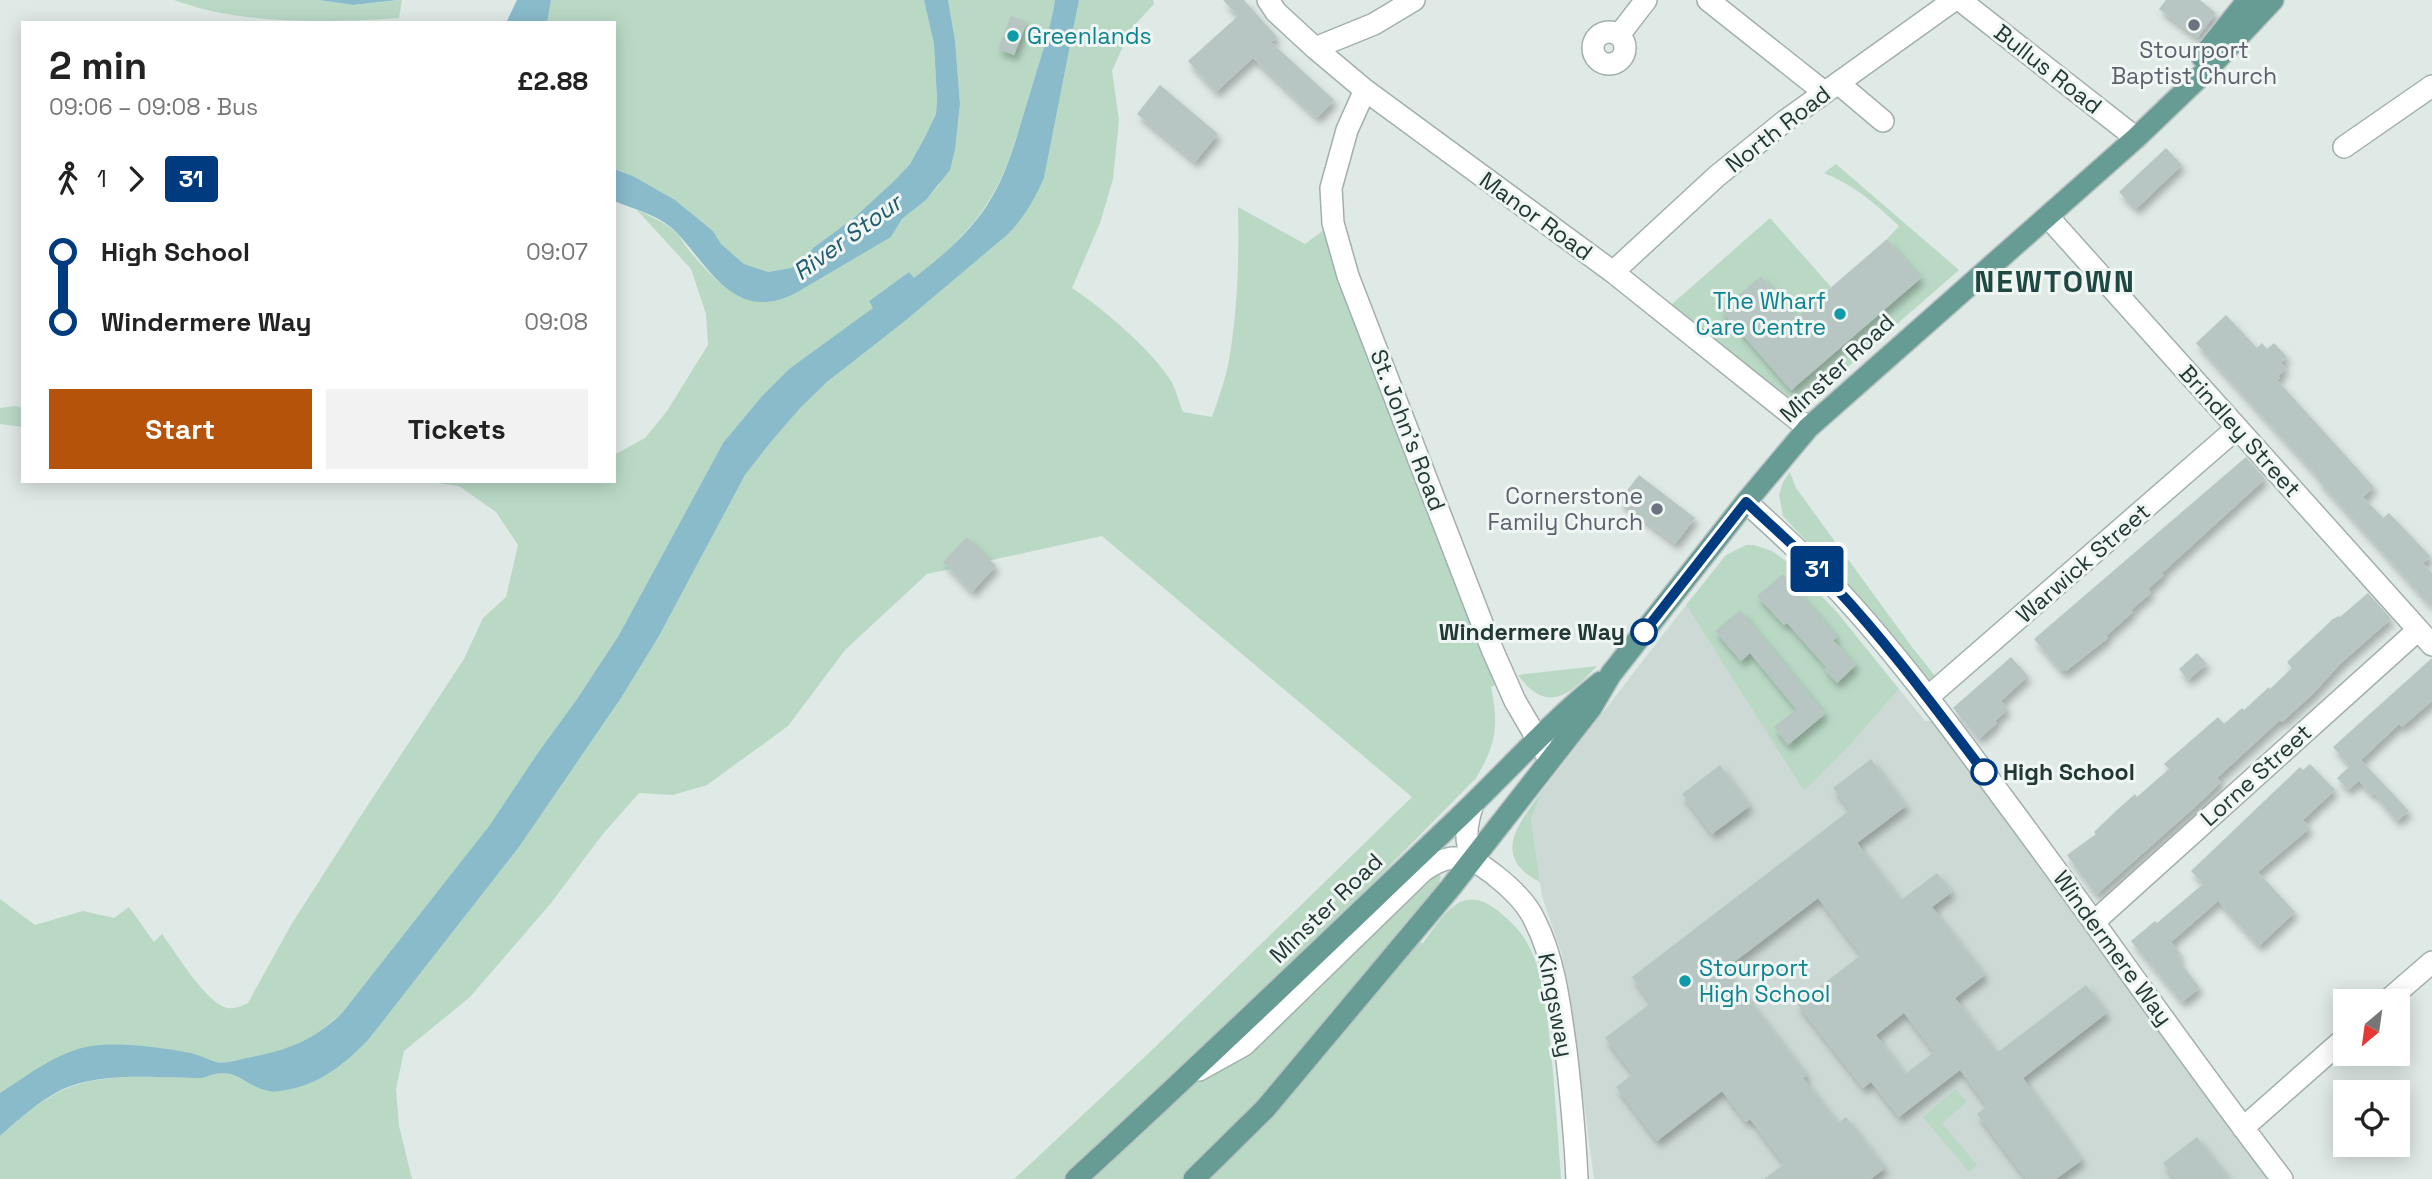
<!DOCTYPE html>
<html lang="en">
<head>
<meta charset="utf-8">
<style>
	:root { --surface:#fff; --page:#f2f2f2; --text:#222; --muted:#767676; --accent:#b45309 }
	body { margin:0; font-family:"Space Grotesk",sans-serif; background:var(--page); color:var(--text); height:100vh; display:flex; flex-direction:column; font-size:26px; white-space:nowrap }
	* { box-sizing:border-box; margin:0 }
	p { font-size:23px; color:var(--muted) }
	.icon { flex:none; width:38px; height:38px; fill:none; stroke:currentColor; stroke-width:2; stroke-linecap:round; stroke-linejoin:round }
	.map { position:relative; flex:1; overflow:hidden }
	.side { position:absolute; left:21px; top:21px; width:595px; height:462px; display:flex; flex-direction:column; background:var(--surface); border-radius:0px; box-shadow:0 4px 18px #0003 }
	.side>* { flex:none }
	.badge { padding:0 14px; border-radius:5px; font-size:24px; line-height:46px }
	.needle { width:46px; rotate:209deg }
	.fabs { position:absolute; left:2333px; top:989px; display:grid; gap:14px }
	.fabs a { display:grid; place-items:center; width:77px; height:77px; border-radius:0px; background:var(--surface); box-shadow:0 4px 18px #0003; font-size:35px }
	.map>.badge { position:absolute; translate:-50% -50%; box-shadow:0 0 0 4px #fff }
	.legs { display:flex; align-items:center; gap:10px; height:77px; padding:0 28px; font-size:23px }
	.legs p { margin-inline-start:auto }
	.headline { display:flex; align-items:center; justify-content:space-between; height:119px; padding:0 28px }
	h1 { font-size:38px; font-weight:700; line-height:52px }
	.button { display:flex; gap:14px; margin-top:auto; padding:14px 28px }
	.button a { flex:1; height:80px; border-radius:0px; background:var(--accent); color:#fff; font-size:28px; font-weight:700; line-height:80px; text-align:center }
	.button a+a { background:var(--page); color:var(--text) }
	ul { padding:0 28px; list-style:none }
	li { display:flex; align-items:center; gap:24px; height:70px; font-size:26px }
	li i { display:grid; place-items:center; width:10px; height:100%; margin:0 9px; background:currentColor }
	li i::after { content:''; width:18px; height:18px; margin:-9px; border:5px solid; border-radius:50%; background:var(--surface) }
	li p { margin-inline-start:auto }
	li:first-child i { background:linear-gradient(#0000 50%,currentColor 0) }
	li:last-child i { background:linear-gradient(currentColor 50%,#0000 0) }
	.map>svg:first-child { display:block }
	.built { fill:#cdd9d5 }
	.green { fill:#b9d9c5 }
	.water { fill:#89bbcb }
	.building { fill:#b7c6c2; fill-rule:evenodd; filter:url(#shadow) }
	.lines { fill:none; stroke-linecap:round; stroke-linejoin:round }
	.minor-casing { stroke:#a2b0ad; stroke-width:24 }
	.major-casing { stroke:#bcc3c2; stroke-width:24 }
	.minor { stroke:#fff; stroke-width:21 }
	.major { stroke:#669c94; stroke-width:21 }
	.line-1-casing { stroke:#fff; stroke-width:16 }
	.line-1 { stroke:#003b80; stroke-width:10 }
	.worship-dot { fill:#6b7280; stroke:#eff6f3; stroke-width:2.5 }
	.culture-dot { fill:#0f9aa8; stroke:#eff6f3; stroke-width:2.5 }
	.stop-1-dot { fill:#fff; stroke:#003b80; stroke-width:3.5 }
	.labels { text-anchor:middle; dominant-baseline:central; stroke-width:6; stroke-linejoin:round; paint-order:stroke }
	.culture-label { font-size:23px; fill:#0d838f; stroke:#eff6f3; text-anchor:start }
	.worship-label { font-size:23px; fill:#5b616d; stroke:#eff6f3 }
	.street-label { font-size:23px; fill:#213834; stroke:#eff6f3 }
	.stop-label { font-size:23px; font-weight:bold; fill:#213834; stroke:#eff6f3; text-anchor:end }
	.water-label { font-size:24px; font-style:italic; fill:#205a6f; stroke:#eff6f3 }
	.district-label { font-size:30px; font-weight:bold; letter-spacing:2px; fill:#1f4842; stroke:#eff6f3 }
</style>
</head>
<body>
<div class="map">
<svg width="2432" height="1179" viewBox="0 0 2432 1179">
	<defs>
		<filter id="shadow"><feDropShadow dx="3.5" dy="6" stdDeviation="3.5" flood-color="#0004"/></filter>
	</defs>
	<rect width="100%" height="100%" fill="#dfe9e6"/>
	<path class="built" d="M1686,605l118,185 47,-46 48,-55 26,32 20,-1 337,459h-688l-25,-190 -7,-34 -20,-59 -11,-77 12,-29z"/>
	<path class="green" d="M174,0h145l34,5 49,-5 -3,18c-71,5 -159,7 -225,-18z
		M551,0h373l10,44 3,55 -1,15 -11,23 -15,27 -15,16 -40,37 -42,31 -8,12 -14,8 -24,4 -23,-8 -23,-20 -8,-13 -38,-31 -42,-24 -19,-7v-146h-67z
		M948,0h107c-5,32 -16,62 -25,93 -12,38 -22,81 -45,114 -19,28 -45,51 -71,72l-5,-7 -40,29 5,7 -85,61 -27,27 -39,47 -104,192 -42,64 -40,55 -48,72 -147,187 -30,25 -18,9 -25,7 -37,9 -18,-1 -20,-8 -67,-9 -127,48v-194l35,26 48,-14 31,7 15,-11 25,35 8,-8c14,19 40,62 60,72 9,5 17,1 26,-3l43,-78 69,-108 104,-158 19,-41 23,-21 12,-52 -22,-33 -37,-26 -36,-5h191v-26l31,-17 22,-27 41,-66 -2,-31 -15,-45 -55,-60c13,7 27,12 38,22 5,4 9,11 13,17 31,36 59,70 109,45l95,-56 11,-18 24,-19 13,-15 19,-61 2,-21 -5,-63z
		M1079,0h74l1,4 -23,25 -19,42 7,49 -6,59 -13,44 -28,65c30,20 80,62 99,93 5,9 8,21 12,31l29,5c7,-20 15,-42 18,-63 8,-48 9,-98 8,-147l67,37 28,-21 172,457 -14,7c8,38 5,58 -15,91l-119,121 6,9 35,-9 39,-25 4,2 -3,10 -38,43 8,10 15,4c20,-27 38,-61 74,-33 11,9 22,19 29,31 19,32 21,74 25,110 4,42 7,85 10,128h-547l137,-128 261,-254 -310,-261 -175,38 -82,76 -57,76 -81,59 -34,10 -34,-2 -37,42 -51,68 -81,94 -66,54 -8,38 3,37 13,53h-412v-43c19,-17 38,-34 61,-45 40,-20 98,-13 141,-13 30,-12 31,0 56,9 6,2 15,1 22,1 37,-1 64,-23 89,-49l150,-192 102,-149 38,-62 86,-161 25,-32 30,-36 27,-25 78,-61 102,-86 37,-57z
		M1836,164l123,106 -139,121c-14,9 -25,10 -39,2l-110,-88 99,-87 61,69 -34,30 -36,-41 -39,35 70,79 129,-112 -34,-39 12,-13c-23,-22 -45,-41 -75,-53z
		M16,406l7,2v19l-23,-3v-16z
		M1790,472l6,16 116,159 23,29 -8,6 -95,-113 -49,-53 -4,-21 4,-13z
		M1746,545h8l18,6 18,13 46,47 63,78 -48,55 -47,47 -118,-186 40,-50z
		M1597,666c-27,29 -50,49 -79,9z
		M1543,790l-12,29 9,63c-51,-26 -20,-60 3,-92z
		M1956,1089l11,13 -25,21 35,42 -8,7 -46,-55z"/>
	<path class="water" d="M319,0h79l-45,5z
		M517,0h34l-4,23h-41z
		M924,0h24l7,40 5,64 -5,45 -5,21 -24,30 -24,19 -11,18 -95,56c-61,31 -85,-24 -120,-61 -15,-16 -42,-23 -62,-31v-32l19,7 42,24 38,31 8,13 23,20 24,8 23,-4 14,-8 8,-12 42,-31 40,-37 15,-16 15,-27 11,-23 1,-15 -3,-55z
		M1055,0h24l-35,178c-10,22 -20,40 -37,57l-102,86 -78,61 -27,26 -30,35 -25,32 -86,161 -38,62 -102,149 -150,192c-22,23 -46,43 -78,50 -8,1 -15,4 -22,2 -30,-7 -32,-27 -67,-13 -43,0 -101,-7 -141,12 -23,12 -42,29 -61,46v-43c32,-20 61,-45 100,-48 30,-2 62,3 91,8 9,2 17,7 25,9 12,2 20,-2 31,-4 40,-8 65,-16 95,-45l147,-187 48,-72 40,-55 42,-64 104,-192 39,-47 27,-27 84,-61 -4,-7 40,-29 5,6c26,-20 53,-43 72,-71 23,-34 32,-76 44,-114 9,-31 20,-61 25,-93z"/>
	<path class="building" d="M1223,0h21l33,37 -6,5 63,58 -17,18 -64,-60 -37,34 -28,-31 50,-45z
		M2166,0h34l16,13 -19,25 -38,-29z
		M1011,16l16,6 -13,33 -16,-6z
		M1160,85l58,49 -23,28 -58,-48z
		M2166,148l16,17 -46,44 -17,-17z
		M1887,239l34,39 -130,112 -70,-80 40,-34 36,41z
		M2226,315l31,33 5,-5 5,6 7,-6 13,14 -6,6 5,6 -8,7 2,2 -3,2 97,107 -11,10 20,21 6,-5 42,44 -8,6 9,10v34l-114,-127 2,-1 -124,-136z
		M2246,457l19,22 -103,94 2,2 -16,14 3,4 -20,17 2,2 -27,24 2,2 -42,33h-5l-27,-32z
		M1639,475l56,43 -20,26 -56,-43z
		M967,537l29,29 -24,26 -29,-30z
		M1783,574l54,63 -4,3 23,25 -19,18 -13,-14 2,-2 -39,-44 -3,2 -27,-29z
		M2368,593l23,26 -51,45 -27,30 -31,28 -2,-2 -63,58 4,4 -25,24 -100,89 -29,-40 29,-21 -2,-2 24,-23 17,-15 2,3 32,-28 -5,-5 54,-47 6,7 18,-16 2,2 25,-23 1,2 22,-21 -5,-6 46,-43 6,-3 1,1z
		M1740,610l85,104 -37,31 -14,-18 22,-18 -46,-56 -9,8 -26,-30z
		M2197,653l10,11 -19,16 -9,-11z
		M2011,657l17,19 -27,25 7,8 -13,12 2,2 -18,16 -26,-31z
		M2432,658v43l-30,26 -3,-3 -38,36 48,51 -12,10 -23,-28 -2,2 -13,-14 -11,9 -11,-12 13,-12 -17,-19z
		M1871,759l35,47 -49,37 44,57 36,-27 15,19 -20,15 53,68 -30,23 42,55 89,-68 21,28 -84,65 59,82 -26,19h-30l-49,-65 10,-8 -27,-36 -61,47 -28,-35 -8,6 -66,-84 64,-49 -43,-57 -93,71 82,106 -4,3 35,45 8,-6 39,51 -14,11h-107l20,-15 -34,-45 -4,3 -24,-31 -65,50 -41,-54 17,-13 -28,-36 46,-35 -19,-26 218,-167 -17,-22zM1904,1013l30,39 -29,22 -29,-39z
		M2310,764l25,26 -32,30 7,8 -52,44 37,40 -36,34 -41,-45 -47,41 9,11 -2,2 3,5 -2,1 21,27 -18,14 -51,-61 24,-20 2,2 46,-39 -12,-13 109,-104 3,3z
		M1720,765l30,41 -38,28 -30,-40z
		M2197,1137l32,42h-54l-12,-16z"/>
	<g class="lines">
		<defs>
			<path id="minor" d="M1268,0l8,12 39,36 50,42 248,182 195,156
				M1708,0l116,92
				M1960,0l176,138
				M1593 48a16 16 0 1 1 32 0a16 16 0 1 1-32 0Z
				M1619,35l27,-35
				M1315,48l59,-24 40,-24
				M1838,83l45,38
				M1365,90l-18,40 -16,58 2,35 15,53 144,373 23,52 34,58
				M2344,147l88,-61
				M2048,217l384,428
				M1613,272l104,-96 68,-55 169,-121
				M1746,502c30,27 60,55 88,84 62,66 115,139 169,212 94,126 183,256 279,381
				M1928,697l309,-269
				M1473,804c-6,17 -10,36 -1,52 5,8 17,14 25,21 15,12 30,26 38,44 20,39 25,87 31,130 5,43 9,85 11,128
				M2095,921l323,-291
				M2387,1001l45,-39
				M1199,1070l45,-25 180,-175c19,-12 27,-14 49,-11
				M2243,1128l102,-90"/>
			<path id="major" d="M2202,57l46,-57
				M1076,1179c128,-117 253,-238 379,-358 49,-46 93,-97 146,-139
				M1194,1179l71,-70 186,-222 140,-179 20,-34 135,-172 62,-74 328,-290 72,-69 65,-69"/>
		</defs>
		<use href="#minor" class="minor-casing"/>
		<use href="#major" class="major-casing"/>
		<use href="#minor" class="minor"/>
		<use href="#major" class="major"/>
	</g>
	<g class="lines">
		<defs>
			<path id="line-1" d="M1644,632l102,-130c30,28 61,55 89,85 54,58 101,122 149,185"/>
		</defs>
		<use href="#line-1" class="line-1-casing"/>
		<use href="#line-1" class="line-1"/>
	</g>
	<g class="worship-dot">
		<circle cx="2194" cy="25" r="7"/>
		<circle cx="1657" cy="509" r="7"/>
	</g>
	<g class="culture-dot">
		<circle cx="1013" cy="36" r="7"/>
		<circle cx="1840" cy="314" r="7"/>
		<circle cx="1685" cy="981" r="7"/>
	</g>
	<g class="stop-1-dot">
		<circle cx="1644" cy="632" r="12"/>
		<circle cx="1984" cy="772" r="12"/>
	</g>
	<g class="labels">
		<g class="culture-label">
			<text x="1027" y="36">Greenlands</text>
			<text x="1826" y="301" text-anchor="end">The Wharf<tspan x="1826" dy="26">Care Centre</tspan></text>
			<text x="1699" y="968">Stourport<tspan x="1699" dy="26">High School</tspan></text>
		</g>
		<g class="worship-label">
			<text x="2194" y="50">Stourport<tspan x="2194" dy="26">Baptist Church</tspan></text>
			<text x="1643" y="496" text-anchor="end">Cornerstone<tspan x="1643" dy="26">Family Church</tspan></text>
		</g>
		<g class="street-label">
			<text transform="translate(2048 69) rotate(38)">Bullus Road</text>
			<text transform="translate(1778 129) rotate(-38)">North Road</text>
			<text transform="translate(1536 216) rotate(36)">Manor Road</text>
			<text transform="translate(1837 368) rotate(-43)">Minster Road</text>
			<text transform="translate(1408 430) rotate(69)">St. John's Road</text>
			<text transform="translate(2240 431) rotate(48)">Brindley Street</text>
			<text transform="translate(2083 563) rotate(-41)">Warwick Street</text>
			<text transform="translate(2256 775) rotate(-42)">Lorne Street</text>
			<text transform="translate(1326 908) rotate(-44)">Minster Road</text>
			<text transform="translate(2113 948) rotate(54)">Windermere Way</text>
			<text transform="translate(1556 1005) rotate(79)">Kingsway</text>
		</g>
		<g class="stop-label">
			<text x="1625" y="632">Windermere Way</text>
			<text x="2003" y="772" text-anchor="start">High School</text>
		</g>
		<g class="water-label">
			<text transform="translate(847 237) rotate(-36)">River Stour</text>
		</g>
		<g class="district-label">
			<text x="2055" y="281">NEWTOWN</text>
		</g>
	</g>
</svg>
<div class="fabs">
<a><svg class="needle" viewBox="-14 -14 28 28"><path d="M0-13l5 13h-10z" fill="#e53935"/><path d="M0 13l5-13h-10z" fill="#767676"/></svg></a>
<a><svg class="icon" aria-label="locate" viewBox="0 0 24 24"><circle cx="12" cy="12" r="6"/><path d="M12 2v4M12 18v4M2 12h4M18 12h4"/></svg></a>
</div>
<b class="badge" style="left:1817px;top:569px;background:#003b80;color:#fff">31</b>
<section class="side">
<div class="headline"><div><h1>2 min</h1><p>09:06 – 09:08 · Bus</p></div><b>£2.88</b></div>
<div class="legs"><svg class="icon" aria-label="walk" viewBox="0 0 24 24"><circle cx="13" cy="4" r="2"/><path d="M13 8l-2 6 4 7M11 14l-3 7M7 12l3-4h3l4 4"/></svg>1<svg class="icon" aria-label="forward" viewBox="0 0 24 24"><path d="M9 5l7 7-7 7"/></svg><b class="badge" style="background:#003b80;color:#fff">31</b></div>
<ul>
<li><i style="color:#003b80"></i><b>High School</b><p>09:07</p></li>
<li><i style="color:#003b80"></i><b>Windermere Way</b><p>09:08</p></li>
</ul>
<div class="button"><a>Start</a><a>Tickets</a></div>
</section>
</div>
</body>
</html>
